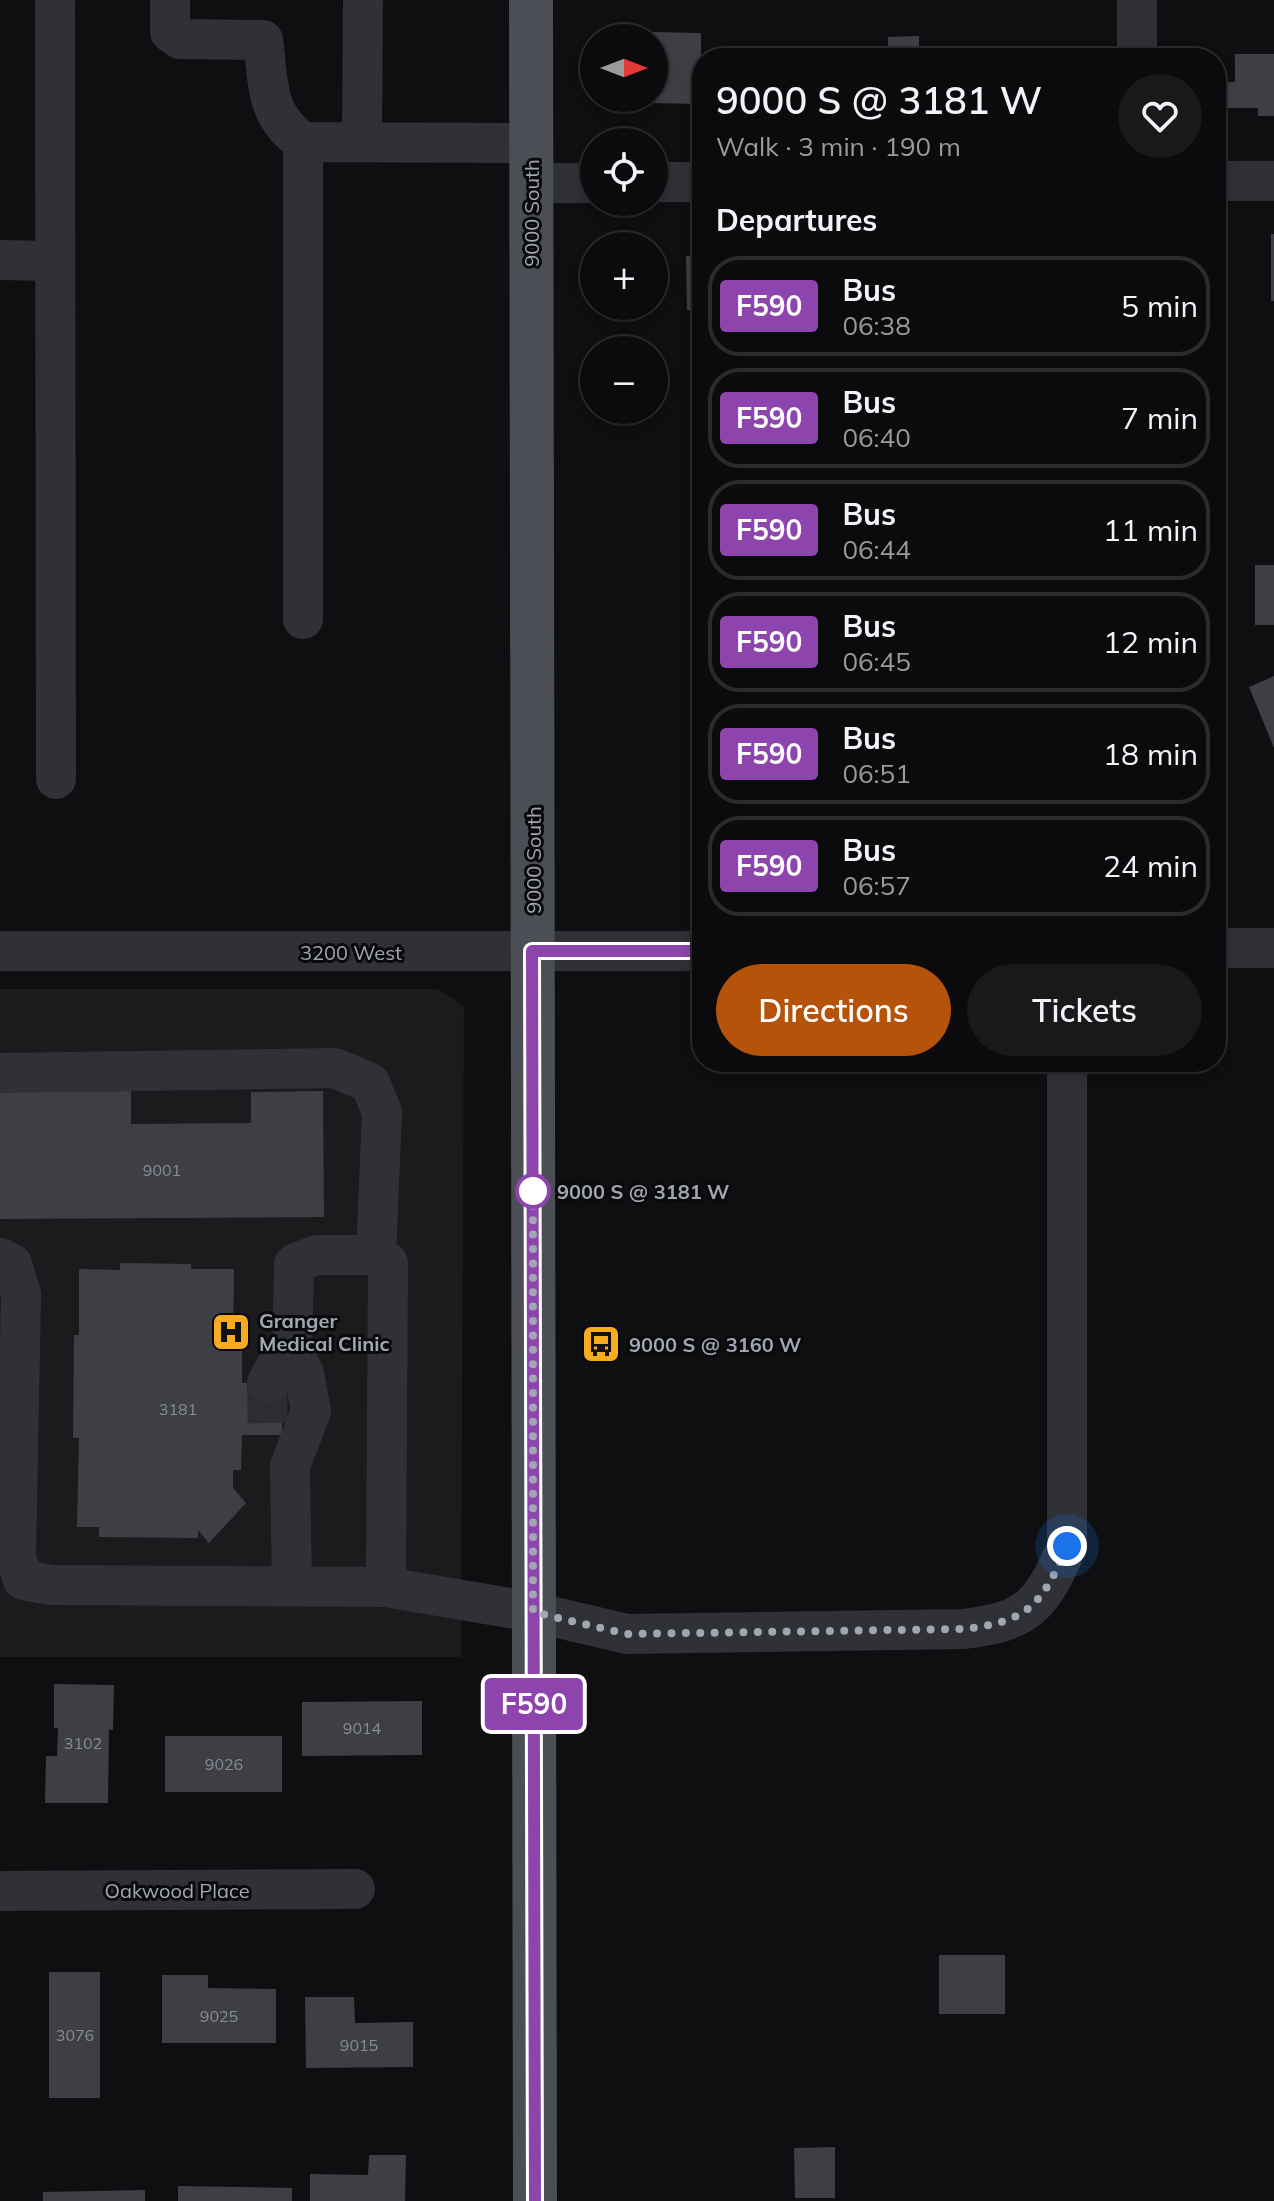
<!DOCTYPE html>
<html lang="en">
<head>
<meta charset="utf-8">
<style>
	:root { --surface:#0b0b0d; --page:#19191b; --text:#f1f3f6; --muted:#9a9b9d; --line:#2b2b2e; --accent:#b45309 }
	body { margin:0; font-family:Mulish,sans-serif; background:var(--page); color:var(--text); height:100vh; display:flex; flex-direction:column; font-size:30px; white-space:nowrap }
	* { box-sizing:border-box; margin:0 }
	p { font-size:26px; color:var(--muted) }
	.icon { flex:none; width:44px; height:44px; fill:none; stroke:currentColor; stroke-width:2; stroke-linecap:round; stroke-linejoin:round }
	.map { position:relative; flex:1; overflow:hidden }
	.drawer { position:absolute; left:692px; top:48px; width:534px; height:1024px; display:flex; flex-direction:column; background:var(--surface); border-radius:32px; box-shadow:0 4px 12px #0003,0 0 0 2px var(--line) }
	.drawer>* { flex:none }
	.badge { padding:0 16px; border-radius:6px; font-size:28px; line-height:52px }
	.needle { width:52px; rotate:90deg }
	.tools { position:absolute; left:580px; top:24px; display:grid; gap:16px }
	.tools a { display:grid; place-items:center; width:88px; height:88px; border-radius:50%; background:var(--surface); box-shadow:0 4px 12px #0003,0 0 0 2px var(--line); font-size:40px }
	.you { position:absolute; width:40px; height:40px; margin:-20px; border:6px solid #fff; border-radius:50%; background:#1a73e8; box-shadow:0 0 0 12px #1a73e833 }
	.map>.badge { position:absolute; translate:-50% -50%; box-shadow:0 0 0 4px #fff }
	h2 { padding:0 24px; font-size:30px; line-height:72px }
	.round { display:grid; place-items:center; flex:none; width:84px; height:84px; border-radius:42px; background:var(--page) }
	.headline { display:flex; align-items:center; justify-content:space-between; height:136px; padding:0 24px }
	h1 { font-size:38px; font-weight:600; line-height:60px }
	.action { display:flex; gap:16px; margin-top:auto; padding:16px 24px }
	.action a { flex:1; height:92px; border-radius:48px; background:var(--accent); color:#fff; font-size:32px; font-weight:600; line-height:92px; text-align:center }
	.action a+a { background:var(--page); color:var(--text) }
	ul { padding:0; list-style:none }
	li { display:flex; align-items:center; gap:24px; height:100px; margin:0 16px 12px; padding:0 8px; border:4px solid var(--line); border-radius:32px }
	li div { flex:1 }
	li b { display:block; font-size:30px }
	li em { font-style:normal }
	li .badge { min-width:88px; font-weight:700; text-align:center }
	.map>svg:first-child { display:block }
	.built { fill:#1b1b1e }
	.building { fill:#3e3f44 }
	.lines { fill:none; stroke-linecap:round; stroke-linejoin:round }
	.minor-tunnel { stroke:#2c2d31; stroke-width:40; stroke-dasharray:40 20; stroke-linecap:butt }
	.minor { stroke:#303136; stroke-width:40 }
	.major { stroke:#4c4e55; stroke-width:44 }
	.line-casing { stroke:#fff; stroke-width:18 }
	.line { stroke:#8e44ad; stroke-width:12 }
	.walk { stroke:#a0a6b2; stroke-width:8; stroke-dasharray:0 14.4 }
	.stop-dot { fill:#fff; stroke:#8e44ad; stroke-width:4 }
	.labels { text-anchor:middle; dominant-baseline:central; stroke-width:6; stroke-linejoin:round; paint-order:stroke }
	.number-label { font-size:16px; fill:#888c96 }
	.street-label { font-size:20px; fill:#a0a6b2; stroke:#0a0a0c }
	.stop-label { font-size:20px; font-weight:bold; fill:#a0a6b2; stroke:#0a0a0c; text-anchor:start }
	.poi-label { font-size:20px; font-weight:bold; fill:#a0a6b2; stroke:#0a0a0c; text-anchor:start }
</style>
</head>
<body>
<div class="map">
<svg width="1274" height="2201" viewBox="0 0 1274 2201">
	<rect width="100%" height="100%" fill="#0f0f11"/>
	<path class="built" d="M0,989h438l26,17 -3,651h-461z"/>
	<path class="building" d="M653,32l48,1v71l-53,-1 1,-5h5z
		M919,36v18h34v4h-65v-21z
		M1074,48v10h-69v-9z
		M722,51l62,2v5h-62z
		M1235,54h39v62h-16v-8h-37v-26h14z
		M1271,234h3v67h-3z
		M686,256h16v54h-15z
		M1255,565h19v60h-19z
		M1274,676v72l-25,-61z
		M131,1091v33l120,-1v-31l72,-1 1,126 -324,2v-127z
		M120,1263l71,1v5h43l-1,78h9v36h40v52h-40l-1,35h-8v18l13,15 -37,40 -11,-13v8l-99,-1v-10h-22l2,-89h-6l1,-103h5v-66l41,1z
		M54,1684l60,1 -1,45h-4l-1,73h-63l1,-47h11l1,-28h-4z
		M422,1701v54l-120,1v-54z
		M165,1736h117v56h-117z
		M939,1955h66v59h-66z
		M49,1972h51v126h-51z
		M162,1975h46v13l68,1v54h-114z
		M305,1997h49l1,26 58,-1v45l-107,1z
		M835,2147v51h-40l-1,-50z
		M369,2155h37l-1,46h-95v-27l58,1z
		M178,2186l114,2v13h-114z
		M145,2190v11h-102v-9z"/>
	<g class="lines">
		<path class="minor-tunnel" d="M267,1383l1,52"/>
		<path class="minor" d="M55,0l1,779
			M170,0v32l10,7 83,1c6,43 1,75 40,102v477
			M1137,0v58
			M303,142l229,1
			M362,142l1,-142
			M1216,181h58
			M654,182h48
			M531,183h63
			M0,260l55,1
			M1216,948h58
			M0,951h702
			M0,1073l335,-5 35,15 12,29 -6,143
			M0,1258l12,6 9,30 -5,263 7,23 27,5 336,2 147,25 94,22 336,-5c65,-7 79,-24 104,-83v-484
			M267,1383l9,-17 16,-14
			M292,1586l-2,-120 21,-55 -7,-38 -12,-21 2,-88 22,-9h60l12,8 -2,324
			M0,1891l355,-2"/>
		<path class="major" d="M531,0l4,2201"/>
	</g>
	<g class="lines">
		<defs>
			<path id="line" d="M535,2201l-3,-1250h170"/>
		</defs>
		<use href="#line" class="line-casing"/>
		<use href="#line" class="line"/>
		<path class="walk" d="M533,1191v-7v428l94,22 336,-5c65,-7 79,-24 104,-83"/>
	</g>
	<defs>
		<symbol id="hospital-square" viewBox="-11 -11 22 22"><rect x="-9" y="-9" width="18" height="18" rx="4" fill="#f6ab21" stroke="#0a0a0c"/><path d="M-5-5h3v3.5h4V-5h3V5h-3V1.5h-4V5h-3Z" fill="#111"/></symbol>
		<symbol id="bus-square" viewBox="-11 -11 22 22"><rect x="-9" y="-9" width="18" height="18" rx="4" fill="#f6ab21" stroke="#0a0a0c"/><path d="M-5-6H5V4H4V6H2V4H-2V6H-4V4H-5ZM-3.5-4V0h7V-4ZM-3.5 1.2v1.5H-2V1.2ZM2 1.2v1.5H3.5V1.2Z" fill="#111"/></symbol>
	</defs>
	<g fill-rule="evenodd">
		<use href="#hospital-square" x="209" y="1310" width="44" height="44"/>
		<use href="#bus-square" x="579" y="1322" width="44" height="44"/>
	</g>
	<circle class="stop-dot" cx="533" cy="1191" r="16"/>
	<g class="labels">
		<g class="number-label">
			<text x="162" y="1170">9001</text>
			<text x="178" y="1409">3181</text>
			<text x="362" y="1728">9014</text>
			<text x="83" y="1743">3102</text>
			<text x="224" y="1764">9026</text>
			<text x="219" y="2016">9025</text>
			<text x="75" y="2035">3076</text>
			<text x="359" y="2045">9015</text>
		</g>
		<g class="street-label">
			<text transform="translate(531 213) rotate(-90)">9000 South</text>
			<text transform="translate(533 860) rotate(-90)">9000 South</text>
			<text x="351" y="952">3200 West</text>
			<text x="177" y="1890">Oakwood Place</text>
		</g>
		<g class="stop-label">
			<text x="557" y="1191">9000 S @ 3181 W</text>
		</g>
		<g class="poi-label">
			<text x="259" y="1320">Granger<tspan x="259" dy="23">Medical Clinic</tspan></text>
			<text x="629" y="1344">9000 S @ 3160 W</text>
		</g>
	</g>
</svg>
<div class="tools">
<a><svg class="needle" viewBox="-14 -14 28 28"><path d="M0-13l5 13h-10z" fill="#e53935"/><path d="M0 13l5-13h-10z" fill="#9a9b9d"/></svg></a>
<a><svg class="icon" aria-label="locate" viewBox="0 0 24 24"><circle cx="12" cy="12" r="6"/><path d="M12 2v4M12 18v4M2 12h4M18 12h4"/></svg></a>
<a>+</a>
<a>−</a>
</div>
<div class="you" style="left:1067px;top:1546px"></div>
<b class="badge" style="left:534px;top:1704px;background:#8e44ad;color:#fff">F590</b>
<section class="drawer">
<div class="headline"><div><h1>9000 S @ 3181 W</h1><p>Walk · 3 min · 190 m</p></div><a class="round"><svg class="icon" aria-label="heart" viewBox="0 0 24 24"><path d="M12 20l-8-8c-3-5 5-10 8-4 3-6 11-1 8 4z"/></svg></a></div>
<h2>Departures</h2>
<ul>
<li><span class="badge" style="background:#8e44ad;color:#fff">F590</span><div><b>Bus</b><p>06:38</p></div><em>5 min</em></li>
<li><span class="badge" style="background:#8e44ad;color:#fff">F590</span><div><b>Bus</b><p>06:40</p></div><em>7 min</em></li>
<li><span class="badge" style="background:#8e44ad;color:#fff">F590</span><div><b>Bus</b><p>06:44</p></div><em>11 min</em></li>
<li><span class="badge" style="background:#8e44ad;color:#fff">F590</span><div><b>Bus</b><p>06:45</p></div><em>12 min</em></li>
<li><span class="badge" style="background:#8e44ad;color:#fff">F590</span><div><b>Bus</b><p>06:51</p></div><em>18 min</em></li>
<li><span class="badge" style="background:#8e44ad;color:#fff">F590</span><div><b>Bus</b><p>06:57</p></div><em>24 min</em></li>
</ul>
<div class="action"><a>Directions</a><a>Tickets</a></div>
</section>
</div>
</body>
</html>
